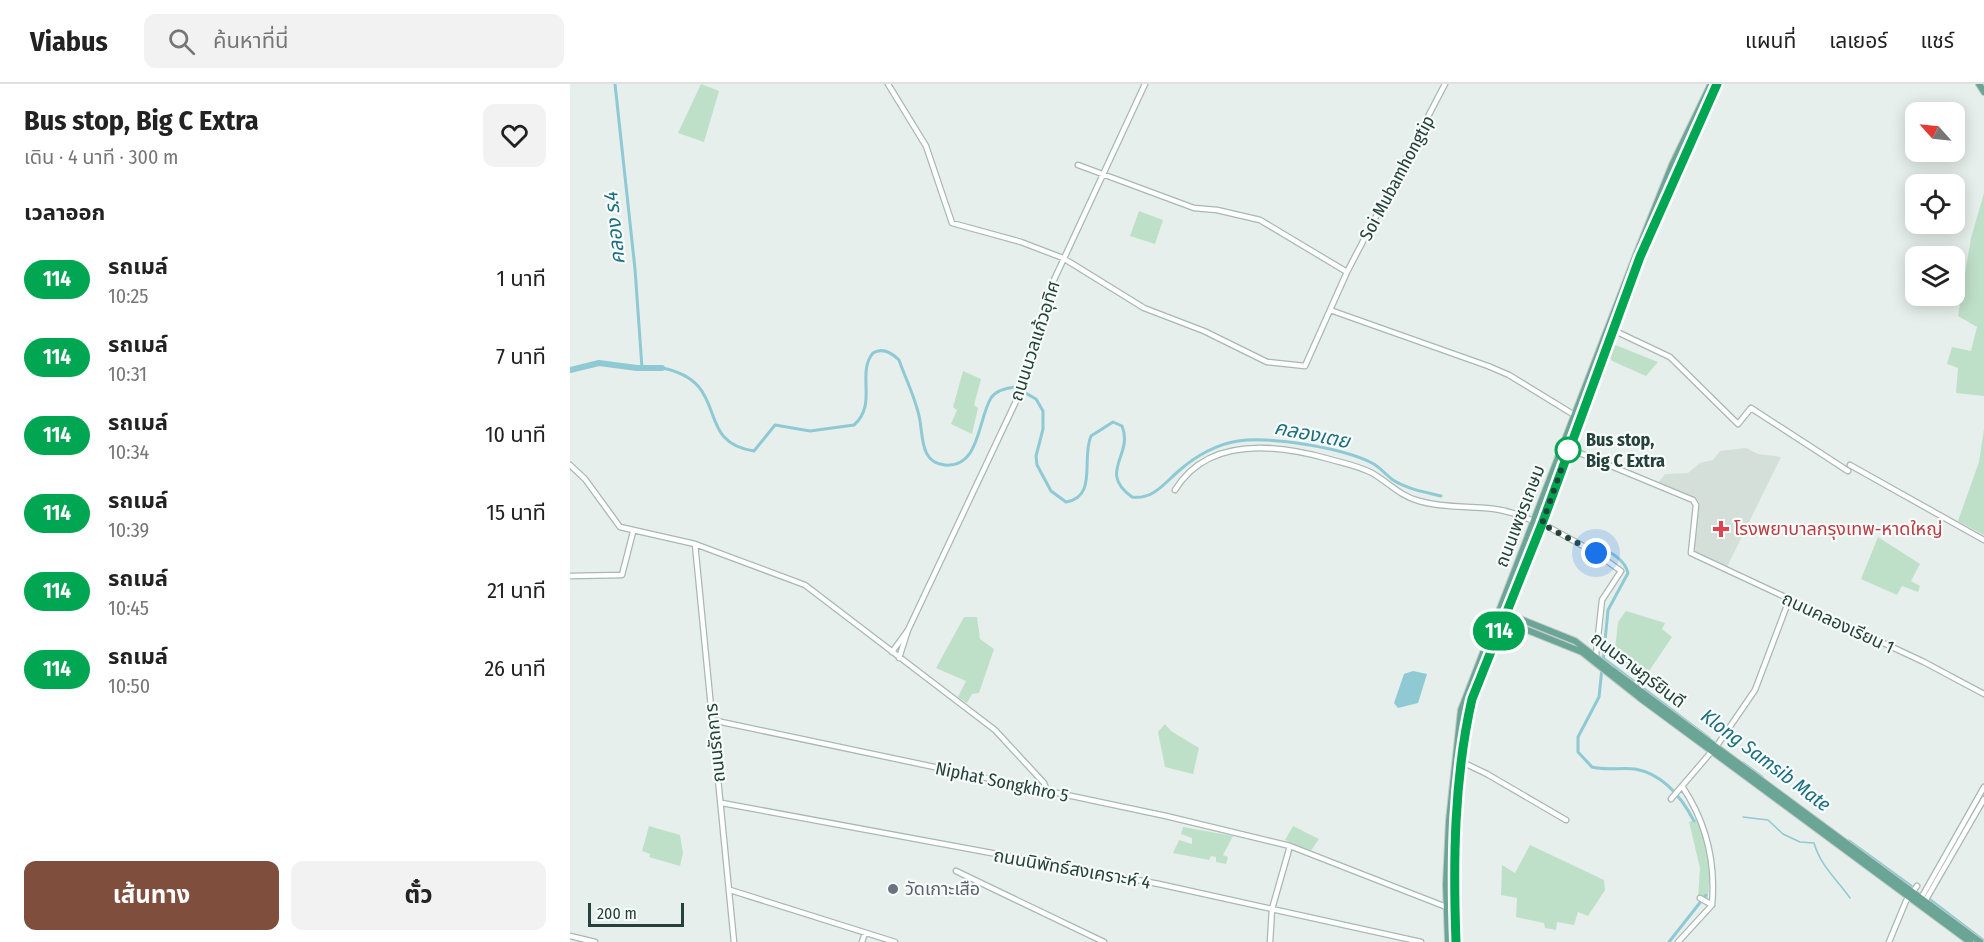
<!DOCTYPE html>
<html lang="th">
<head>
<meta charset="utf-8">
<style>
	:root { --surface:#fff; --page:#f2f2f2; --text:#222; --muted:#767676; --line:#e0e0e0; --accent:#804e3d }
	body { margin:0; font-family:"Fira Sans Condensed","Noto Sans Thai",sans-serif; background:var(--page); color:var(--text); height:100vh; display:flex; flex-direction:column; font-size:22px; white-space:nowrap }
	* { box-sizing:border-box; margin:0 }
	p { font-size:20px; color:var(--muted) }
	.icon { flex:none; width:33px; height:33px; fill:none; stroke:currentColor; stroke-width:2; stroke-linecap:round; stroke-linejoin:round }
	.map { position:relative; flex:1; overflow:hidden }
	.panel { display:flex; flex-direction:column; background:var(--surface); width:570px }
	.panel>* { flex:none }
	.badge { padding:0 12px; border-radius:20px; font-size:21px; line-height:39px }
	.needle { width:39px; rotate:297deg }
	.fabs { position:absolute; left:1335px; top:18px; display:grid; gap:12px }
	.fabs a { display:grid; place-items:center; width:60px; height:60px; border-radius:12px; background:var(--surface); box-shadow:0 3px 15px #0003; font-size:30px }
	.scale { position:absolute; left:18px; bottom:15px; width:96px; box-sizing:border-box; padding-left:6px; border:3px solid #24423a; border-top:0; font-size:16px; line-height:21px; white-space:nowrap; color:#24423a; -webkit-text-stroke:4px #f7fbf9; paint-order:stroke }
	.you { position:absolute; width:30px; height:30px; margin:-15px; border:4px solid #fff; border-radius:50%; background:#1a73e8; box-shadow:0 0 0 9px #1a73e833 }
	.map>.badge { position:absolute; translate:-50% -50%; box-shadow:0 0 0 3px #fff }
	h2 { padding:0 24px; font-size:22px; line-height:54px }
	.round { display:grid; place-items:center; flex:none; width:63px; height:63px; border-radius:12px; background:var(--page) }
	.head { display:flex; align-items:center; justify-content:space-between; height:102px; padding:0 24px }
	h1 { font-size:28px; font-weight:700; line-height:45px }
	.button { display:flex; gap:12px; margin-top:auto; padding:12px 24px }
	.button a { flex:1; height:69px; border-radius:12px; background:var(--accent); color:#fff; font-size:24px; font-weight:700; line-height:69px; text-align:center }
	.button a+a { background:var(--page); color:var(--text) }
	ul { padding:0; list-style:none }
	li { display:flex; align-items:center; gap:18px; height:78px; padding:0 24px }
	li div { flex:1 }
	li b { display:block; font-size:22px }
	li em { font-style:normal }
	li .badge { min-width:66px; font-weight:700; text-align:center }
	header { display:flex; align-items:center; gap:36px; box-sizing:border-box; height:84px; padding:0 30px; background:var(--surface); border-bottom:2px solid var(--line) }
	header strong { font-size:28px }
	nav { display:flex; gap:33px; margin-inline-start:auto; font-size:21px }
	.search { width:420px; height:54px; background:var(--page); display:flex; align-items:center; gap:15px; box-sizing:border-box; padding:0 21px; border-radius:12px; color:var(--muted); font-size:22px }
	main { display:flex; flex:1; min-height:0 }
	.map>svg:first-child { display:block }
	.built { fill:#d4dfda }
	.green { fill:#bfe0c8 }
	.water { fill:#8ec9d4 }
	.lines { fill:none; stroke-linecap:round; stroke-linejoin:round }
	.stream { stroke:#8ec9d4; stroke-width:1.5 }
	.canal { stroke:#8ec9d4; stroke-width:3 }
	.river { stroke:#8ec9d4; stroke-width:6 }
	.minor-casing { stroke:#a8b8b2; stroke-width:7 }
	.major-casing { stroke:#c2cac8; stroke-width:8 }
	.minor { stroke:#fff; stroke-width:4.5 }
	.major { stroke:#6aa596; stroke-width:6 }
	.line-casing { stroke:#fff; stroke-width:14 }
	.line { stroke:#00a651; stroke-width:9 }
	.walk { stroke:#24423a; stroke-width:6; stroke-dasharray:0 10.8 }
	.stop-dot { fill:#fff; stroke:#00a651; stroke-width:3 }
	.health-dot { fill:#e0444e; stroke:#f7fbf9; stroke-width:2 }
	.worship-dot { fill:#6b7280; stroke:#f7fbf9; stroke-width:2 }
	.labels { text-anchor:middle; dominant-baseline:central; stroke-width:4.5; stroke-linejoin:round; paint-order:stroke }
	.street-label { font-size:18px; fill:#24423a; stroke:#f7fbf9 }
	.stop-label { font-size:18px; font-weight:bold; fill:#24423a; stroke:#f7fbf9; text-anchor:start }
	.health-label { font-size:18px; fill:#be3a42; stroke:#f7fbf9; text-anchor:start }
	.worship-label { font-size:18px; fill:#5b616d; stroke:#f7fbf9; text-anchor:start }
	.water-label { font-size:20px; font-style:italic; fill:#1c6f80; stroke:#f7fbf9 }
</style>
</head>
<body>
<header>
<strong>Viabus</strong>
<div class="search"><svg class="icon" aria-label="search" viewBox="0 0 24 24"><circle cx="10" cy="10" r="6"/><path d="M15 15l6 6"/></svg>ค้นหาที่นี่</div>
<nav><a>แผนที่</a><a>เลเยอร์</a><a>แชร์</a></nav>
</header>
<main>
<section class="panel">
<div class="head"><div><h1>Bus stop, Big C Extra</h1><p>เดิน · 4 นาที · 300 m</p></div><a class="round"><svg class="icon" aria-label="heart" viewBox="0 0 24 24"><path d="M12 20l-8-8c-3-5 5-10 8-4 3-6 11-1 8 4z"/></svg></a></div>
<h2>เวลาออก</h2>
<ul>
<li><span class="badge" style="background:#00a651;color:#fff">114</span><div><b>รถเมล์</b><p>10:25</p></div><em>1 นาที</em></li>
<li><span class="badge" style="background:#00a651;color:#fff">114</span><div><b>รถเมล์</b><p>10:31</p></div><em>7 นาที</em></li>
<li><span class="badge" style="background:#00a651;color:#fff">114</span><div><b>รถเมล์</b><p>10:34</p></div><em>10 นาที</em></li>
<li><span class="badge" style="background:#00a651;color:#fff">114</span><div><b>รถเมล์</b><p>10:39</p></div><em>15 นาที</em></li>
<li><span class="badge" style="background:#00a651;color:#fff">114</span><div><b>รถเมล์</b><p>10:45</p></div><em>21 นาที</em></li>
<li><span class="badge" style="background:#00a651;color:#fff">114</span><div><b>รถเมล์</b><p>10:50</p></div><em>26 นาที</em></li>
</ul>
<div class="button"><a>เส้นทาง</a><a>ตั๋ว</a></div>
</section>
<div class="map">
<svg width="1414" height="858" viewBox="0 0 1414 858">
	<rect width="100%" height="100%" fill="#e6efeb"/>
	<path class="built" d="M1176,364l12,6 23,3 -55,112 -31,-16 -1,-3 5,-49 -41,-18 7,-9 23,-1 12,-10 13,-3 7,-9z"/>
	<path class="green" d="M131,0l18,7 -15,51 -26,-9z
		M1414,109v203l-28,-3 2,-25 -11,-4 5,-17 19,4 6,-24 -19,-11 13,-78z
		M569,127l24,9 -8,24 -25,-8z
		M1043,260l45,18 -12,14 -34,-15 -3,-4z
		M393,287l18,8 -7,26 4,3 -6,26 -21,-10 6,-14 -4,-3z
		M1414,345v106l-26,-14 21,-59z
		M1308,453l42,27 -9,17 9,5 -2,6 -16,-6 -5,9 -36,-16z
		M1056,527l39,12 -3,6 10,8 -29,43 -29,-22 4,-36z
		M394,533h13l3,22 14,10 -15,44 -7,1 -5,9 -9,-6 8,-16 -30,-13z
		M595,640l6,7 28,17 -6,26 -28,-7 -7,-35z
		M1126,735c12,26 16,55 11,83l-9,-5 2,-29 -11,-46z
		M79,742l31,9 3,18 -3,13 -31,-9 1,-3 -8,-3z
		M723,742l26,13 -9,13 -25,-12z
		M613,743l50,9 -10,19 5,2 -2,7 -10,-2v-5l-5,-1 -2,4 -36,-7 6,-13 13,4v-6l-11,-4z
		M960,761l74,35 1,10 -17,26 -10,-4 -4,13 -17,-3 -1,8 -11,-2 -1,-5 -28,-6 1,-19 -16,-3 1,-30 13,8z"/>
	<path class="water" d="M843,587l14,3 -9,29 -20,5 -4,-5 10,-29z"/>
	<g class="lines">
		<path class="stream" d="M1173,733l25,3 15,14 17,8 14,1c7,24 23,36 36,55"/>
		<path class="canal" d="M45,0l20,185 7,99
			M92,284c71,14 30,74 92,83l21,-26 35,6 44,-6c24,-21 2,-52 19,-72 10,-6 19,0 26,7 7,20 18,41 21,61 3,17 1,42 25,44 35,3 33,-46 46,-67 5,-8 15,-10 24,-11l21,12 7,12v18l-7,27 1,9 14,26 15,11c32,-5 15,-44 25,-66l22,-14 9,4c12,29 -25,46 10,71 22,3 33,-15 49,-28 15,-13 36,-25 57,-28 32,-5 105,7 134,22 8,4 14,12 21,17 14,9 32,12 48,16
			M1023,460c14,7 31,13 35,29l-20,37 -5,52
			M1034,575l105,79
			M1032,584l-3,29 -21,40v15l14,15c14,4 29,0 43,2 28,5 47,29 59,52
			M1173,679l19,14
			M1279,757l62,45
			M1359,815l55,42
			M1099,858l37,-47"/>
		<path class="river" d="M0,286l29,-7 38,5h25"/>
		<defs>
			<path id="minor" d="M318,0l38,62 26,77 69,19 42,16 81,50 60,23 63,31 38,4 42,-94 98,-188
				M508,81l116,43 23,2 43,10 87,52
				M760,226l158,56 21,9 67,41
				M1043,246l57,27 68,67 13,-16 97,63
				M1000,365l123,51 3,5 -5,48 233,109 60,32
				M0,381l15,14 35,48 75,17 110,41 190,145 49,53 4,10
				M1280,381l134,75
				M605,406c33,-54 101,-46 154,-31 14,4 30,7 43,14 16,9 28,23 47,28 43,12 71,-2 116,21
				M973,440l53,29 25,18 -19,29 -6,55
				M125,460l39,398
				M0,492l52,-1 11,-43
				M322,568l16,-22 110,-233 9,-23 26,-92 92,-198
				M329,574l9,-28
				M142,636l454,96 124,30 164,64
				M1146,663l39,-57 34,-90
				M892,678l25,12 79,46
				M1112,702c24,36 34,76 30,119
				M1101,715l41,-48
				M152,719l437,81 262,58
				M386,787l148,71
				M160,806l165,52
				M1130,814l12,7
				M1350,816l64,-113
				M1354,819l60,-104
				M0,852l25,6
				M292,858l3,-9
				M700,858l2,-33 18,-63
				M1108,858l34,-37
				M1319,858l17,-41 11,-15"/>
			<path id="major" d="M1409,0l5,8
				M933,528l72,29 37,29 368,272
				M930,535l82,33 58,46 330,244
				M878,858l-2,-57 3,-64 12,-111 175,-455 36,-90 39,-81
				M886,858c-4,-80 -2,-164 16,-243l71,-175 97,-267 77,-173"/>
		</defs>
		<use href="#minor" class="minor-casing"/>
		<use href="#major" class="major-casing"/>
		<use href="#minor" class="minor"/>
		<use href="#major" class="major"/>
	</g>
	<g class="lines">
		<defs>
			<path id="line" d="M886,858c-3,-81 -2,-164 16,-243l70,-175 98,-267 77,-173"/>
		</defs>
		<use href="#line" class="line-casing"/>
		<use href="#line" class="line"/>
		<path class="walk" d="M998,366l-26,74 54,29"/>
	</g>
	<circle class="stop-dot" cx="998" cy="366" r="12"/>
	<path class="health-dot" d="M1148 436h6v6h6v6h-6v6h-6v-6h-6v-6h6z"/>
	<circle class="worship-dot" cx="323" cy="805" r="6"/>
	<g class="labels">
		<g class="street-label">
			<text transform="translate(827 94) rotate(-62)">Soi Mubamhongtip</text>
			<text transform="translate(465 257) rotate(-72)">ถนนนวลแก้วอุทิศ</text>
			<text transform="translate(950 432) rotate(-69)">ถนนเพชรเกษม</text>
			<text transform="translate(1268 539) rotate(25)">ถนนคลองเรียน 1</text>
			<text transform="translate(1068 586) rotate(37)">ถนนราษฎร์ยินดี</text>
			<text transform="translate(145 659) rotate(-96)">ถนนรัถการ</text>
			<text transform="translate(432 698) rotate(12)">Niphat Songkhro 5</text>
			<text transform="translate(502 785) rotate(10)">ถนนนิพัทธ์สงเคราะห์ 4</text>
		</g>
		<g class="stop-label">
			<text x="1016" y="356">Bus stop,<tspan x="1016" dy="21">Big C Extra</tspan></text>
		</g>
		<g class="health-label">
			<text x="1164" y="445">โรงพยาบาลกรุงเทพ-หาดใหญ่</text>
		</g>
		<g class="worship-label">
			<text x="335" y="805">วัดเกาะเสือ</text>
		</g>
		<g class="water-label">
			<text transform="translate(44 144) rotate(-96)">คลอง ร.4</text>
			<text transform="translate(742 350) rotate(11)">คลองเตย</text>
			<text transform="translate(1196 676) rotate(37)">Klong Samsib Mate</text>
		</g>
	</g>
</svg>
<div class="fabs">
<a><svg class="needle" viewBox="-14 -14 28 28"><path d="M0-13l5 13h-10z" fill="#e53935"/><path d="M0 13l5-13h-10z" fill="#767676"/></svg></a>
<a><svg class="icon" aria-label="locate" viewBox="0 0 24 24"><circle cx="12" cy="12" r="6"/><path d="M12 2v4M12 18v4M2 12h4M18 12h4"/></svg></a>
<a><svg class="icon" aria-label="layers" viewBox="0 0 24 24"><path d="M12 4l9 5-9 5-9-5zM3 14l9 5 9-5"/></svg></a>
</div>
<div class="scale">200 m</div>
<div class="you" style="left:1026px;top:469px"></div>
<b class="badge" style="left:929px;top:547px;background:#00a651;color:#fff">114</b>
</div>
</main>
</body>
</html>
